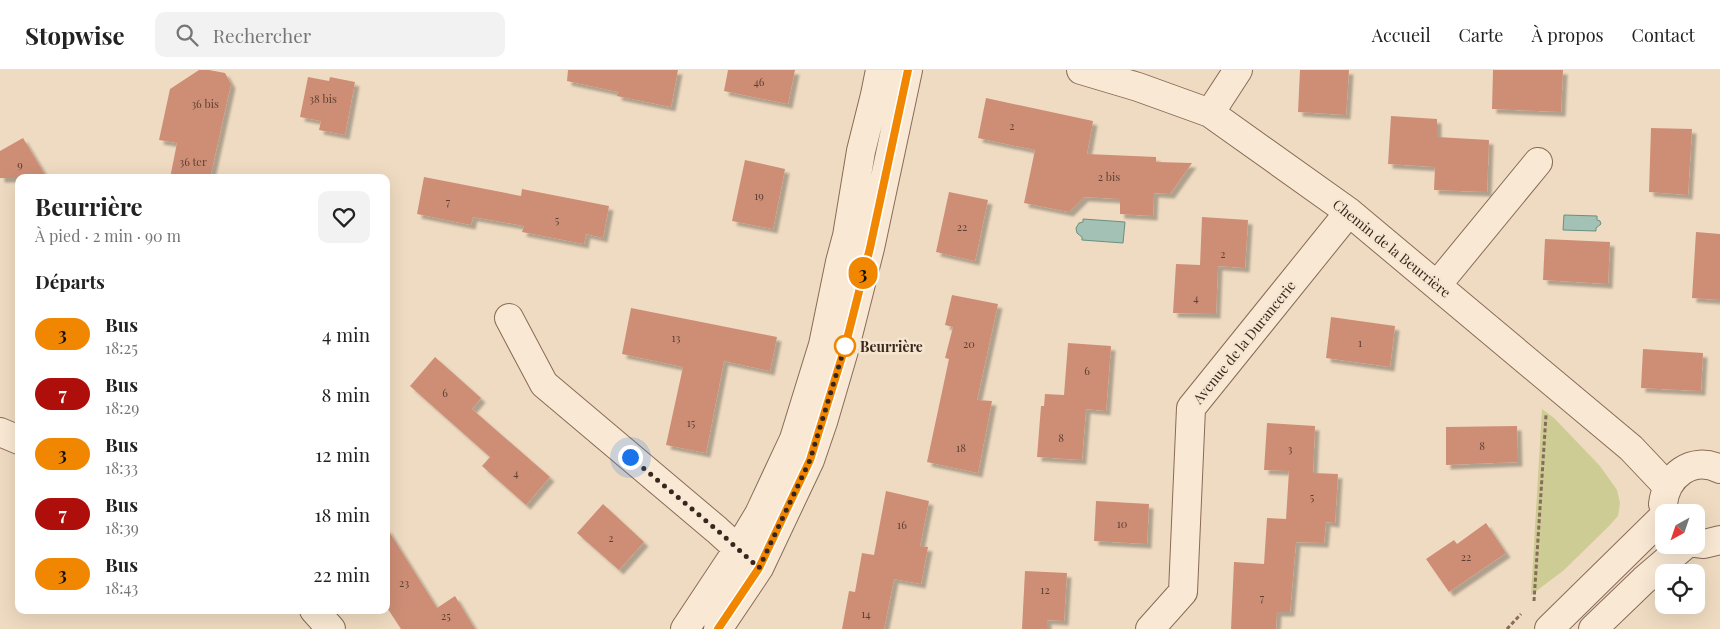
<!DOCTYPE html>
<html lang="fr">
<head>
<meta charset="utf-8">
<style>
	:root { --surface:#fff; --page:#f2f2f2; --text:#222; --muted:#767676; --line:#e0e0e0 }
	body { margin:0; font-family:"Playfair Display",serif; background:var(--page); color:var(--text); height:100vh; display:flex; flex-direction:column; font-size:19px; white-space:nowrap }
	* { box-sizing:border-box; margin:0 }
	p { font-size:16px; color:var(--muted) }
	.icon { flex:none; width:28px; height:28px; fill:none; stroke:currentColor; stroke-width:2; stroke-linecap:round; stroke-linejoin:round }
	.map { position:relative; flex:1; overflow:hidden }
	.sheet { position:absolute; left:15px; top:104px; width:375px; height:440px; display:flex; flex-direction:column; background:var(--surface); border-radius:10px; box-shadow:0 5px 20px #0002 }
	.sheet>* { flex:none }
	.badge { padding:0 10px; border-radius:16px; font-size:18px; line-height:32px }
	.needle { width:32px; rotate:220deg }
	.buttons { position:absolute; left:1655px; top:434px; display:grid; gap:10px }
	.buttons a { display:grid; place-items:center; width:50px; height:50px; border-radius:10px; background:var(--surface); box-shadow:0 5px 20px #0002; font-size:25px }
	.you { position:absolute; width:25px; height:25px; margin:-12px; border:4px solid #fff; border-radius:50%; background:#1a73e8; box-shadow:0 0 0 8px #1a73e833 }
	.map>.badge { position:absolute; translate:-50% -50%; box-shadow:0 0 0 2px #fff }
	h2 { padding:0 20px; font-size:19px; line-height:45px }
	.round { display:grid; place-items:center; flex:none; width:52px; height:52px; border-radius:10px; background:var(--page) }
	.overview { display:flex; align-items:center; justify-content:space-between; height:85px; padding:0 20px }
	h1 { font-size:24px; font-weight:700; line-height:38px }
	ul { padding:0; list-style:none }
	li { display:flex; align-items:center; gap:15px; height:60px; padding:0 20px }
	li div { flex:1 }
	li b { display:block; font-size:19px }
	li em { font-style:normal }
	li .badge { min-width:55px; font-weight:700; text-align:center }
	header { display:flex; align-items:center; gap:30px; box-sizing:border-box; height:70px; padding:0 25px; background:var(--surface); border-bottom:1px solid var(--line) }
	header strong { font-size:24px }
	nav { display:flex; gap:28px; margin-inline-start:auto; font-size:18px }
	.search { width:350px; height:45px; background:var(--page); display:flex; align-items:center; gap:12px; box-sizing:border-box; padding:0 18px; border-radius:10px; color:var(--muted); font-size:19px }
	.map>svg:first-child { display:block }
	.green { fill:#cdcc94 }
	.water { fill:#a3c1b4; stroke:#6a8f81 }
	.building { fill:#ce8e76; filter:url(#shadow) }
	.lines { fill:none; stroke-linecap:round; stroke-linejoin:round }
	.minor-casing { stroke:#886b58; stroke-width:30 }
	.path { stroke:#886b58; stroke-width:3; stroke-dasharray:4 2.5; stroke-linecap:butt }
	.minor { stroke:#f9e9d4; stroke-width:28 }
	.line-casing { stroke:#fff; stroke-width:11 }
	.line { stroke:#f18700; stroke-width:8 }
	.walk { stroke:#37261d; stroke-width:5; stroke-dasharray:0 9 }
	.stop-dot { fill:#fff; stroke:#f18700; stroke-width:2.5 }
	.labels { text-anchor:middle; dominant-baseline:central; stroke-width:5; stroke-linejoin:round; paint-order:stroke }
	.number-label { font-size:11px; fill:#5d4033 }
	.street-label { font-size:14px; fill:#37261d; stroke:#f6e6d0 }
	.stop-label { font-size:14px; font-weight:bold; fill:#37261d; stroke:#f6e6d0; text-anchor:start }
</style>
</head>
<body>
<header>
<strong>Stopwise</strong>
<div class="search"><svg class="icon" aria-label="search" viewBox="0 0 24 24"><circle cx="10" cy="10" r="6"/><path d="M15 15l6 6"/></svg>Rechercher</div>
<nav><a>Accueil</a><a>Carte</a><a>À propos</a><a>Contact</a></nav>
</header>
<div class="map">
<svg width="1720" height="559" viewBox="0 0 1720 559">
	<defs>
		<filter id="shadow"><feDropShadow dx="4.5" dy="4.5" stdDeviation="1" flood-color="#0004"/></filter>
	</defs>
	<rect width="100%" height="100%" fill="#efdbc1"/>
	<path class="green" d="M1542,339l12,9 46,48 17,24 3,13 -2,13 -10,11 -44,43 -33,25z"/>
	<path class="water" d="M1564,145l33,1v4l3,1 1,3 -5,4v3l-33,-1z
		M1083,149l42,3 -2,21 -41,-3v-3l-5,-4 -1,-5 3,-5 4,-1z"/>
	<path class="building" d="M199,0h10l16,3 6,11 -21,94h-40l7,-35 -18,-3 11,-51z
		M568,0h110l-7,37 -54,-11 1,-4 -51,-11z
		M728,0h67l-7,34 -64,-13z
		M1300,0h49l-3,45 -48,-3z
		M1493,0h70l-2,42 -69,-3z
		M308,7l21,4 1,-4 25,5 -10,53 -26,-5 2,-9 -21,-4z
		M986,28l107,23 -6,33 69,3v5l36,1 -22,31 -16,-1 -1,23 -33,-2v-15l-36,-2 -15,15 -45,-9 11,-53 -57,-12z
		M1391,46l46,3v18l52,3 -2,52 -53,-2 1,-23 -47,-3z
		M1651,58l41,1 -4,66 -39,-3z
		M23,68l24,40h-47v-27z
		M745,90l40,9 -12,60 -41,-8z
		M424,107l97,19 1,-7 87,17 -6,32 -17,-4 -2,10 -62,-12 2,-6 -51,-9 -2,8 -54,-11z
		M949,122l39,8 -13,61 -39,-9z
		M1202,147l46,3 -3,48 -27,-2 -2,48 -43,-1 3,-49 24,1z
		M1696,162l24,2v66l-28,-2z
		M1545,169l65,3 -2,42 -65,-4z
		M952,225l46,9 -21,96 15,1 -14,72 -51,-11 22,-103 -4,-1 8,-31 -8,-2z
		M631,238l146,29 -7,34 -46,-10 -18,92 -40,-8 17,-78 -61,-13z
		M1331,247l64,9 -5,41 -64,-9z
		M1068,273l43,3 -5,65 -20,-2 -4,51 -45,-3 4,-51h3l1,-12 19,1z
		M1643,279l60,4 -2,38 -60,-3z
		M435,287l46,41 -9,11 78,68 -24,28 -44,-39 8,-9 -80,-71z
		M1267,353l48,3 -2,47 25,1 -3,49 -9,-1 -2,21 -28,-1 -6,70h-13l-1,17h-45l3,-67 30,2 3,-46 19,1 3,-48 -25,-1z
		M1517,356l1,36 -72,3v-38z
		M886,421l43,10 -9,45 8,1 -7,37 -27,-5 -10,50h-42l7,-38 6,1 7,-39 12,2z
		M1096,431l53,3 -2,40 -53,-3z
		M603,434l41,38 -25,28 -42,-37z
		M1486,453l20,30 -57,39 -23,-33 28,-19 3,4z
		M386,457l51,81 18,-12 20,33h-74l-15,-23z
		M1025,501l42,2 -3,48 -17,-1v9h-25z"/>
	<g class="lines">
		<defs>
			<path id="minor" d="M1081,0l57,17 72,26 139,99 282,236 36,38
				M1210,43l28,-43
				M1437,215l101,-123
				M509,248l35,66 173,146 33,30
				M0,362l19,8
				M1663,434c3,-28 29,-49 57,-35
				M1696,473l8,1 16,-4
				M314,540l17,19
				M685,559l53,-80 21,-35 35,-75 29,-94 17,-83 7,-26 14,-85 14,-56 5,-25
				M718,559l41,-61 51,-108 13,-38 22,-75 25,-99 38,-178
				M1150,559l33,-37 8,-184 158,-196
				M1549,559l115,-113
				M1593,559l51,-49 41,-35"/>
		</defs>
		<use href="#minor" class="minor-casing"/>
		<path class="path" d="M1534,531l12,-186
			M1507,559l14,-15"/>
		<use href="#minor" class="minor"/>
	</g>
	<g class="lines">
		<defs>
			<path id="line" d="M718,559l41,-61 51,-108 35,-113 25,-99 38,-178"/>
		</defs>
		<use href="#line" class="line-casing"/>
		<use href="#line" class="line"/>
		<path class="walk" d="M630,387l87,73 42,38 51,-108 35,-114"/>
	</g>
	<circle class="stop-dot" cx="845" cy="276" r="10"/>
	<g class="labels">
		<g class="number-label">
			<text x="759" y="11">46</text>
			<text x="323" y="28">38 bis</text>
			<text x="205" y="33">36 bis</text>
			<text x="1012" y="55">2</text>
			<text x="193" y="91">36 ter</text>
			<text x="20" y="94">9</text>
			<text x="1109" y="106">2 bis</text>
			<text x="759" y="125">19</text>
			<text x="448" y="131">7</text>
			<text x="557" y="149">5</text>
			<text x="962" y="156">22</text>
			<text x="1223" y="183">2</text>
			<text x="1196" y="227">4</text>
			<text x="676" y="267">13</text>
			<text x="1360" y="272">1</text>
			<text x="969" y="273">20</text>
			<text x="1087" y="300">6</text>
			<text x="445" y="322">6</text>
			<text x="691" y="352">15</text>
			<text x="1061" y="367">8</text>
			<text x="1482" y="375">8</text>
			<text x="961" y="377">18</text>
			<text x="1290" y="378">3</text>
			<text x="516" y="402">4</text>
			<text x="1312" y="426">5</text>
			<text x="1122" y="453">10</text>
			<text x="902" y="454">16</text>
			<text x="611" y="467">2</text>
			<text x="1466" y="486">22</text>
			<text x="404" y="512">23</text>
			<text x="1045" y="519">12</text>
			<text x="1262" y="527">7</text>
			<text x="866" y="543">14</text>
			<text x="446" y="545">25</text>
		</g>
		<g class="street-label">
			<text transform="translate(1392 178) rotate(39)">Chemin de la Beurrière</text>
			<text transform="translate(1244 272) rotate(-51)">Avenue de la Durancerie</text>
		</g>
		<g class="stop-label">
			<text x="860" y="276">Beurrière</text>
		</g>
	</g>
</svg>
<div class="buttons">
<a><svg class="needle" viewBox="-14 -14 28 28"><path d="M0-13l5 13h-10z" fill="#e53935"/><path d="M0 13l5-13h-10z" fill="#767676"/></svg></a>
<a><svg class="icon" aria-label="locate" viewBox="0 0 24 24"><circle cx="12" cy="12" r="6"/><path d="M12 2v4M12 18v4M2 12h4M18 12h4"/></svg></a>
</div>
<div class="you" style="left:630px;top:387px"></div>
<b class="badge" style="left:863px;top:203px;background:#f18700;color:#111">3</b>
<section class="sheet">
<div class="overview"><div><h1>Beurrière</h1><p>À pied · 2 min · 90 m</p></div><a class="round"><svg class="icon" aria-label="heart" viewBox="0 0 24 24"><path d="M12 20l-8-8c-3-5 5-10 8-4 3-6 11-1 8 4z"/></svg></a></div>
<h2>Départs</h2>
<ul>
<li><span class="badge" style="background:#f18700;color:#111">3</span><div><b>Bus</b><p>18:25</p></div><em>4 min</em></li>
<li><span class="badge" style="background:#ae0f0a;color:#fff">7</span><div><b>Bus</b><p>18:29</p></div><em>8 min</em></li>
<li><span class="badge" style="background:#f18700;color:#111">3</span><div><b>Bus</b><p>18:33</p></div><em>12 min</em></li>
<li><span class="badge" style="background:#ae0f0a;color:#fff">7</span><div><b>Bus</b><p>18:39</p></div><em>18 min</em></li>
<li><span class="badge" style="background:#f18700;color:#111">3</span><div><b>Bus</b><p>18:43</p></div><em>22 min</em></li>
</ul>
</section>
</div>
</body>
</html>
